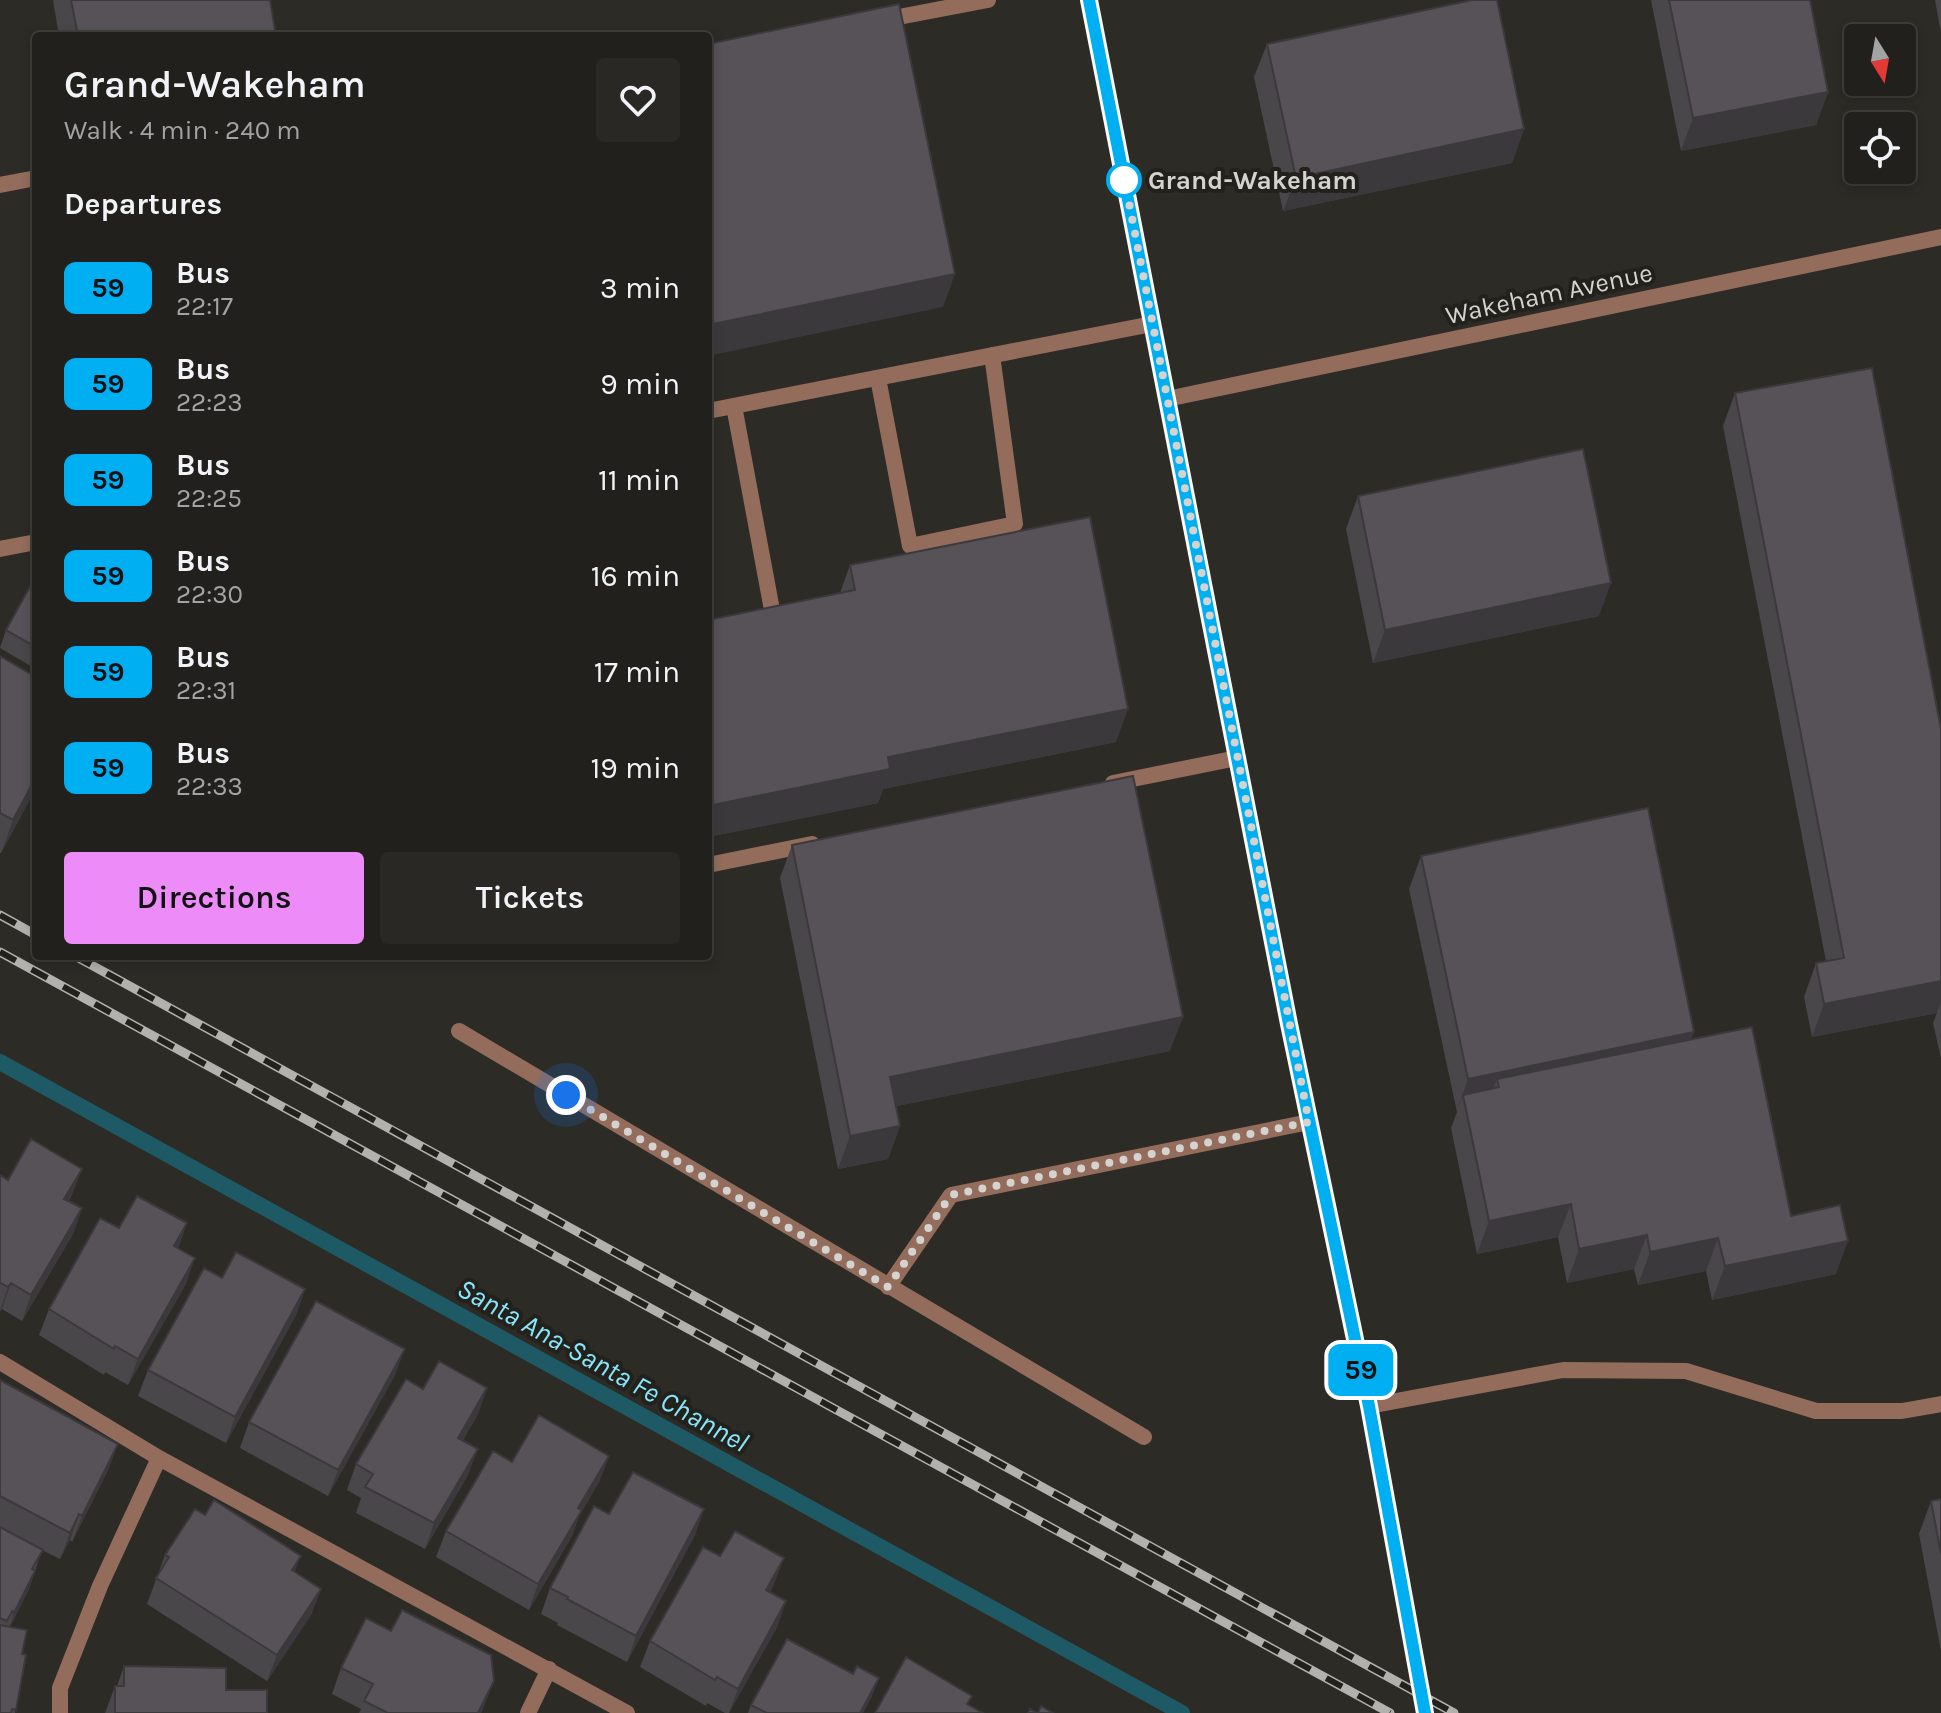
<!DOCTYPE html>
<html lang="en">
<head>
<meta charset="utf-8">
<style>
	:root { --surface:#21201c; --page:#292825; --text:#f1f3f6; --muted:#a2a3a3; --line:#3e3e3b; --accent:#ed8cf9 }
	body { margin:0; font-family:Karla,sans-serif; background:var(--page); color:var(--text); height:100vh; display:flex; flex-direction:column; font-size:30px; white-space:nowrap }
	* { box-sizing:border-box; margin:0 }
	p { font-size:26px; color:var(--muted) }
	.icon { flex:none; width:44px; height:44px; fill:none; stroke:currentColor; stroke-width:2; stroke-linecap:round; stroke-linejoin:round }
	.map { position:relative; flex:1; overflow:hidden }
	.drawer { position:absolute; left:32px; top:32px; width:680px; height:928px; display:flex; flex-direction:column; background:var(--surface); border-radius:8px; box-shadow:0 4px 12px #0003,0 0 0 2px var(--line) }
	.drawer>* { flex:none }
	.badge { padding:0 16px; border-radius:12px; font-size:28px; line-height:52px }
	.needle { width:52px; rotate:169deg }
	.tools { position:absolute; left:1844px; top:24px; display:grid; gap:16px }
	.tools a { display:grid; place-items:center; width:72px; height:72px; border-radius:8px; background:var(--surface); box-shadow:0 4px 12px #0003,0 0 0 2px var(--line); font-size:40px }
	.you { position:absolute; width:40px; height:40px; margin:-20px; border:6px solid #fff; border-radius:50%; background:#1a73e8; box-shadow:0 0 0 12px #1a73e833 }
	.map>.badge { position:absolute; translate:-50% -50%; box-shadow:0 0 0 4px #fff }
	h2 { padding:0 32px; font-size:30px; line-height:72px }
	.round { display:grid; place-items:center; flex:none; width:84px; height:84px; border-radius:8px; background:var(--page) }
	.summary { display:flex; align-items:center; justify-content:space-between; height:136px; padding:0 32px }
	h1 { font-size:38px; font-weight:600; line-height:60px }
	.action { display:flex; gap:16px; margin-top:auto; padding:16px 32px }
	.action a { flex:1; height:92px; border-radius:8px; background:var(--accent); color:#111; font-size:32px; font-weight:600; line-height:92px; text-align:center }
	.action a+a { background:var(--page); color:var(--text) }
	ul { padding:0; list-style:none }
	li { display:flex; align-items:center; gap:24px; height:96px; padding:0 32px }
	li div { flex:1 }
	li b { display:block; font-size:30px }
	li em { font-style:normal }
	li .badge { min-width:88px; font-weight:700; text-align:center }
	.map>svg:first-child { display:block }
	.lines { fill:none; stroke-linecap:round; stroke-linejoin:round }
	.stream { stroke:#1e5a66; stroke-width:16 }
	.lane { stroke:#936c5c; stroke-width:16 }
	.street { stroke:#936c5c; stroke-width:16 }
	.secondary { stroke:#ce9077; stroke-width:16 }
	.rail-casing { stroke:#b2b1ad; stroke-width:9 }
	.rail { stroke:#23211c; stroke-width:6; stroke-dasharray:18; stroke-linecap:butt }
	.wall { fill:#4a474b }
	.shaded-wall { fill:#3c393d }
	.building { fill:#565257; stroke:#3c393d; stroke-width:2 }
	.line-casing { stroke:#fff; stroke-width:18 }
	.line { stroke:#00aff2; stroke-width:12 }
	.walk { stroke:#d4d3d0; stroke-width:8; stroke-dasharray:0 14.4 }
	.stop-dot { fill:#fff; stroke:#00aff2; stroke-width:4 }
	.labels { text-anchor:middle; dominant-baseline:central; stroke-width:8; stroke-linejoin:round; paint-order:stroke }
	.stop-label { font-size:26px; font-weight:bold; fill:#d4d3d0; stroke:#23211c; text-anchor:start }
	.street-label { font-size:26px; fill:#d4d3d0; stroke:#23211c }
	.water-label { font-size:28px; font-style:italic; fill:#89e6fa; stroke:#23211c }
</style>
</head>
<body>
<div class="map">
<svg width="1941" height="1713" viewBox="0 0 1941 1713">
	<rect width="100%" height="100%" fill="#2c2b26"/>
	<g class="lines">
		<path class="stream" d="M0,1062l1182,651"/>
		<path class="lane" d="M883,20l105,-20
			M0,185l36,-7
			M878,378l32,168 105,-22 -23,-169
			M734,406l41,220
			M708,411l444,-87
			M0,549l36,-7
			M1113,783l124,-25
			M708,865l104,-21
			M459,1031l685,406
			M888,1287l63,-92 358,-73
			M0,1362l159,96 468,255
			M60,1713v-25l40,-102 59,-128
			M528,1713l21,-44"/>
		<path class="street" d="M1167,399l774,-162
			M1369,1406l194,-36 123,1 130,40h86l39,-7"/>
		<path class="secondary" d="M1089,0l200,1024 80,382 56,307"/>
		<defs>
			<path id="rail" d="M0,915l36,20
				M0,952l1390,761
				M75,956l1379,757"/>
		</defs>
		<use href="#rail" class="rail-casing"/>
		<use href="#rail" class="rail"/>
	</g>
	<path class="wall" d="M53,0h217l6,36h-217z
		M1651,0h159l18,92 -12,33 -135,26z
		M1935,0h6v33z
		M1267,44l257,85 -12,34 -229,48 -29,-134z
		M1735,393l206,336v329l-8,-35 4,-10 -125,24 -8,-40 12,-34 10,-2 -103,-535z
		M1358,496l241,120 -226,47 -27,-134z
		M850,565l266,177 -233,47 -5,14 -170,34v-217l132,-27z
		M36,583v86l-36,-21 6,-18z
		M0,656l36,132 -35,65h-1z
		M792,845l378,206 -274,55 4,20 -12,33 -50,10 -58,-291z
		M1421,856l271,183 99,177 45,58 -124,26 -6,-29 -68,14 -4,-16 -67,14 -9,-46 -81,17 -26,-126 6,-16 -48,-223z
		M82,1169l-13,32 13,7 -9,26 -51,87 -20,-12 -2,2v-136l8,5z
		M187,1223l-9,25 8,36 -58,101 -23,-13 -1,3 -65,-40 10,-26 70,-81z
		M222,1278l83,11 -9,26 -70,128 -88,-47 10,-26z
		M395,1375l-67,121 -88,-48 9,-26z
		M0,1380l118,64 -10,26 -36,72 -2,-2 -10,19 -18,-9 -13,39 -19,38 12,27 -7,59h-15z
		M487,1388l-9,26 -15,26 5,35 -43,74 -69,-36 5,-15 -14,-8 9,-26 67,-75z
		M609,1456l-10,26 -20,34 -7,20 -43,74 -93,-53 10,-26 66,-69z
		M1941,1499v152l-22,-117 12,-33z
		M609,1514l86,21 -68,127 -70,-37 1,-2 -17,-9 9,-26z
		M165,1555l130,17 26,17 -10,26 -44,66 -120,-77z
		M774,1584l-4,8 16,9 -9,26 -48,86h-4l-18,-10 -1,3 -66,-39 10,-26z
		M391,1631l103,50 -13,32h-122l2,-4 -29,-15 9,-26z
		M124,1666l102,24 41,23h-162l10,-27h2z
		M872,1696l-9,17h-115l3,-8z"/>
	<path class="shaded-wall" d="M1828,92l-12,33 -135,26 12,-33z
		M1524,129l-12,34 -229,48 13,-33z
		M955,274l-12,33 -235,49v-31z
		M1611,583l-12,33 -226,47 12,-33z
		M1128,709l-12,33 -233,47 -5,14 -170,34v-31l180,-49z
		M36,777v11l-35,65 12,-33z
		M1941,981v21l-4,11 -125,24 12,-33z
		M1183,1017l-13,34 -292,59 12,-33z
		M1694,1032l-12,34 -183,21 -2,-8 -10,27 -24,-11 -7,17 12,-33z
		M900,1126l-12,33 -50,10 12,-33z
		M82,1169l-10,26 -17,30 9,-26z
		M1571,1204l-13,33 -81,17 12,-33z
		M82,1208l-9,26 -51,87 9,-26z
		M187,1223l-10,26 -3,-3z
		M1647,1235l-13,34 -67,14 12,-34z
		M1718,1238l-12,33 -68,14 12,-33z
		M1848,1241l-12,33 -124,26 13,-34z
		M195,1258l-9,26 -58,101 10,-26z
		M11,1283l-9,26 -2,2 8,-24z
		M305,1289l-9,26 -70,128 9,-26z
		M405,1349l-10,26 -67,121 10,-26z
		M487,1388l-9,26 -29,50 9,-26z
		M118,1444l-10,26 -36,72 10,-26z
		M478,1449l-10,26 -43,74 9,-26z
		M609,1456l-10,26 -20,34 -7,20 -43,74 9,-26 40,-76z
		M704,1509l-9,26 -68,127 9,-26z
		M79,1514l-9,26 -10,19 10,-26z
		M301,1556l-10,26 1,-12z
		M784,1558l-10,26 -18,32 10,-26z
		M35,1571l-6,18 -21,42 6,-18z
		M321,1589l-10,26 -44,66 10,-26z
		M786,1601l-9,26 -48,86 9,-24z
		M879,1678l-7,18 -9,17h-3z
		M494,1681l-13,32h-3z"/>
	<path class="building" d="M71,0h199l6,36h-198z
		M1472,0h25l27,129 -228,49 -29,-134z
		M1669,0h141l18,92 -135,26z
		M899,4l56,270 -247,51v-281z
		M1872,368l69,361v252l-117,23 -8,-41 28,-5 -109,-565z
		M1583,449l28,134 -226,47 -27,-134z
		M1090,517l38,192 -240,48 2,12 -182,37v-186l147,-30 -5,-25z
		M33,581l3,2v64l-30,-17z
		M0,656l36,21v100l-23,43 -13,-7z
		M1133,776l50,241 -293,60 10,49 -50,10 -58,-291z
		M1648,808l46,224 -226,47 -47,-223z
		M1752,1027l39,189 49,-11 8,36 -123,25 -7,-28 -68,14 -3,-17 -68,14 -8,-45 -82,17 -26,-126 36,-8 -2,-8z
		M31,1139l51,30 -18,30 18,9 -51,87 -20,-12 -3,4 -8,-4v-108l8,5z
		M137,1196l50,27 -13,23 21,12 -57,101 -23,-13 -1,3 -65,-40 51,-91 19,10z
		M236,1252l69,37 -70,128 -87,-47 56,-102 18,10z
		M316,1301l89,48 -67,121 -89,-48z
		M439,1361l48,27 -29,50 20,11 -44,74 -69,-36 8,-13 -17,-10 50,-85 17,10z
		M0,1380l118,64 -36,72 -3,-2 -9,19 -70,-37z
		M539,1415l70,41 -31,52 4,2 -44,74 -92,-53 47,-80 19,11z
		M633,1472l71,37 -68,127 -69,-37 1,-2 -18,-9 44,-82 15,8z
		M1941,1499v55l-10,-53z
		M214,1500l87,56 -9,14 29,19 -44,66 -121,-77 13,-21 -4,-2 30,-46 10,6z
		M0,1527l43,23 -11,19 3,2 -21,42 -2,-2 -5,10 -7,-3z
		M735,1531l49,27 -18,32 20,11 -48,88 -21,-12 -2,3 -65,-39 53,-94 17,9z
		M402,1610l89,45 3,26 -16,32h-90l-24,-12 9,-17 -32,-16 25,-50 25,13z
		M0,1625l27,5 -5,24 4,1 -10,55 -4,-1 -1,4h-11z
		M787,1639l66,35 4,-8 22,12 -19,35h-93l-16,-8z
		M906,1657l66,39 -5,8 16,9h-108z
		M124,1666l102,2v22h41v23h-152v-27h9z
		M1041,1706l12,7h-15z
		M1030,1709l7,4h-9z"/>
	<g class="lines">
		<defs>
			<path id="line" d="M1089,0l200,1024 80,382 56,307"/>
		</defs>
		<use href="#line" class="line-casing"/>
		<use href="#line" class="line"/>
		<path class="walk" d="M566,1095l322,192 63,-92 358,-73 -187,-955 2,13"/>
	</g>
	<circle class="stop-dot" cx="1124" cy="180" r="16"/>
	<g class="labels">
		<g class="stop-label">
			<text x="1148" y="180">Grand-Wakeham</text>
		</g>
		<g class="street-label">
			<text transform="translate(1549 294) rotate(-12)">Wakeham Avenue</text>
		</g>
		<g class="water-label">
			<text transform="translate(603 1365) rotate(29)">Santa Ana-Santa Fe Channel</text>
		</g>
	</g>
</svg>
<div class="tools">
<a><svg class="needle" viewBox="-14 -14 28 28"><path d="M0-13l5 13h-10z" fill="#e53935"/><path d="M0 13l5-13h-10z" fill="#a2a3a3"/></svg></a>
<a><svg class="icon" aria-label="locate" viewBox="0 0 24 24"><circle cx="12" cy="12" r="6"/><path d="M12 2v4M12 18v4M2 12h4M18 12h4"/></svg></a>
</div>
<div class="you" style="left:566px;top:1095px"></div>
<b class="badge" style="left:1361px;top:1370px;background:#00aff2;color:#111">59</b>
<section class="drawer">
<div class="summary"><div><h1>Grand-Wakeham</h1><p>Walk · 4 min · 240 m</p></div><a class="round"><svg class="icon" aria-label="heart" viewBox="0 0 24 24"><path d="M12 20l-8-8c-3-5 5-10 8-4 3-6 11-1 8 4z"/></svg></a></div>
<h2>Departures</h2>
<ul>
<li><span class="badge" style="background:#00aff2;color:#111">59</span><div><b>Bus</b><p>22:17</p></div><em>3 min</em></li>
<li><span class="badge" style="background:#00aff2;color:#111">59</span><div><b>Bus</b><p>22:23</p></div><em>9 min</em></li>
<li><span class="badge" style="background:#00aff2;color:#111">59</span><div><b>Bus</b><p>22:25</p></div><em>11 min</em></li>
<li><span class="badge" style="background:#00aff2;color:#111">59</span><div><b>Bus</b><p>22:30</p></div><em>16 min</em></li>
<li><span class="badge" style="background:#00aff2;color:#111">59</span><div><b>Bus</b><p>22:31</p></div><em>17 min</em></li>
<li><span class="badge" style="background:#00aff2;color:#111">59</span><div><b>Bus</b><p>22:33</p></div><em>19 min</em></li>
</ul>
<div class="action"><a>Directions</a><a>Tickets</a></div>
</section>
</div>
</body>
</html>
